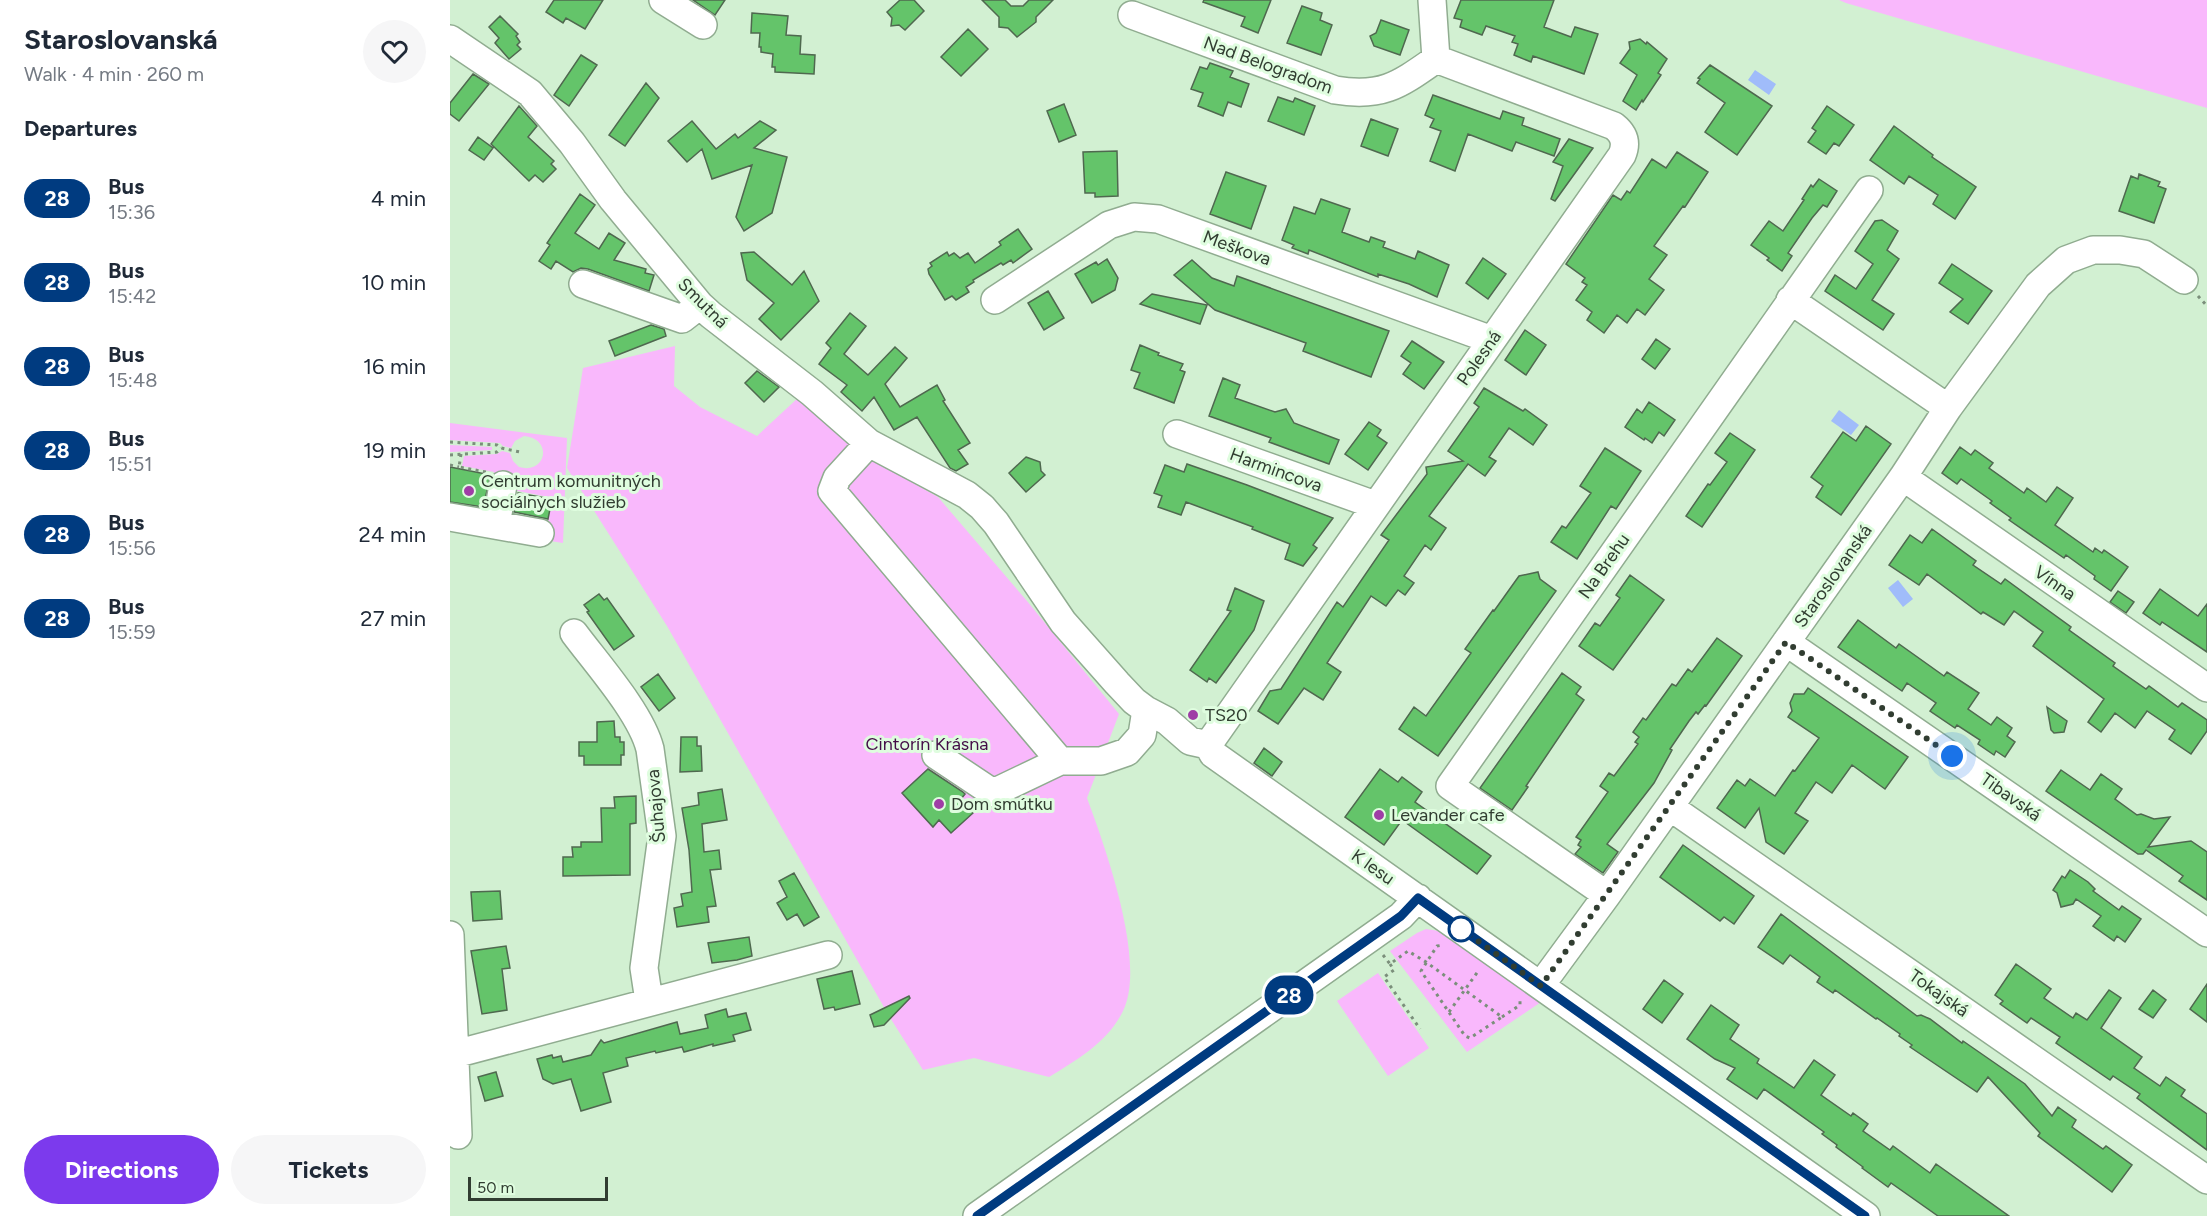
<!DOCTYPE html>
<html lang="en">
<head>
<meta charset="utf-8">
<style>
	:root { --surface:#fff; --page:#f6f6f7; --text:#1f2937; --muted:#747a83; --accent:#7c3aed }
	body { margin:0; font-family:Figtree,sans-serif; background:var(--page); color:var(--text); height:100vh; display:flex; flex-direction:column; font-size:22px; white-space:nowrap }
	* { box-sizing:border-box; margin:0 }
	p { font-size:20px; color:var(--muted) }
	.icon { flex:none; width:33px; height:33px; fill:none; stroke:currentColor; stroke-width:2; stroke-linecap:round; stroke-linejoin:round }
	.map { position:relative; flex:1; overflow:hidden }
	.details { display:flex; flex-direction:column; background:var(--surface); width:450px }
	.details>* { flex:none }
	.badge { padding:0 12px; border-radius:20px; font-size:21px; line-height:39px }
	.scale { position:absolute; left:18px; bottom:15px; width:140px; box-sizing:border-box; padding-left:6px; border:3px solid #313d31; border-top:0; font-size:16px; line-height:21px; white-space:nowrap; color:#313d31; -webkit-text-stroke:4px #dffddf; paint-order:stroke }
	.you { position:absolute; width:30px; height:30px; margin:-15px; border:4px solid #fff; border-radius:50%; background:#1a73e8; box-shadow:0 0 0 9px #1a73e833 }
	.map>.badge { position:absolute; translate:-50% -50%; box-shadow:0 0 0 3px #fff }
	h2 { padding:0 24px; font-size:22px; line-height:54px }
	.round { display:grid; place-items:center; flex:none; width:63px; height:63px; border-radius:32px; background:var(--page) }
	.overview { display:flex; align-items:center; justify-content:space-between; height:102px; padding:0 24px }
	h1 { font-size:28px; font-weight:700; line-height:45px }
	.action { display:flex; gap:12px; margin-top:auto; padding:12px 24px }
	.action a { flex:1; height:69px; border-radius:36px; background:var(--accent); color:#fff; font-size:24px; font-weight:700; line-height:69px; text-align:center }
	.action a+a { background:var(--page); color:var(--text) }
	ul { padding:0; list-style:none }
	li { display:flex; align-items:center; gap:18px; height:84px; padding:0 24px }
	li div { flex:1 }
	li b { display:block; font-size:22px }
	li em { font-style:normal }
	li .badge { min-width:66px; font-weight:700; text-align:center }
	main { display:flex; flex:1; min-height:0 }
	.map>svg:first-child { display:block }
	.green { fill:#f9b8fc }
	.water { fill:#a0bcfa }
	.building { fill:#64c46a; stroke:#4f684f; stroke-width:1.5 }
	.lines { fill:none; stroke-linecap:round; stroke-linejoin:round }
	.minor-casing { stroke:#90ac90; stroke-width:30 }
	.path { stroke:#7b8f7b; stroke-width:3; stroke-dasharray:3 4.5; stroke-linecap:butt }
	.minor { stroke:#fff; stroke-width:27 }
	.line-casing { stroke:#fff; stroke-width:14 }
	.line { stroke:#003b80; stroke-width:9 }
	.walk { stroke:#313d31; stroke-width:6; stroke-dasharray:0 10.8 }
	.poi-dot { fill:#9f3ea6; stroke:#dffddf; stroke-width:2 }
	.stop-dot { fill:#fff; stroke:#003b80; stroke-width:3 }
	.labels { text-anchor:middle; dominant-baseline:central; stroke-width:6; stroke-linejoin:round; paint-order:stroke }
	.street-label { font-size:18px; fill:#313d31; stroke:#dffddf }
	.poi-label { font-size:18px; fill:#313d31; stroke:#dffddf; text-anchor:start }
	.park-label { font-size:18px; fill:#430d47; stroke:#dffddf }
</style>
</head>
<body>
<main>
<section class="details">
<div class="overview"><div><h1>Staroslovanská</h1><p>Walk · 4 min · 260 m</p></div><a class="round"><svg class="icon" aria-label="heart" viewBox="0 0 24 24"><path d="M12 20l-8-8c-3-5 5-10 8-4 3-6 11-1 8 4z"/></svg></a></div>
<h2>Departures</h2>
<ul>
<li><span class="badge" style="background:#003b80;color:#fff">28</span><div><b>Bus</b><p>15:36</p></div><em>4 min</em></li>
<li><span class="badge" style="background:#003b80;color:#fff">28</span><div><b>Bus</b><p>15:42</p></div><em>10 min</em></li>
<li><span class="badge" style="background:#003b80;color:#fff">28</span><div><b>Bus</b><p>15:48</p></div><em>16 min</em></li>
<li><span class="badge" style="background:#003b80;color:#fff">28</span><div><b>Bus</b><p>15:51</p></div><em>19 min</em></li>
<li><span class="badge" style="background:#003b80;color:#fff">28</span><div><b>Bus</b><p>15:56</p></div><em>24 min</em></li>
<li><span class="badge" style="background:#003b80;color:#fff">28</span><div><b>Bus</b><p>15:59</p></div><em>27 min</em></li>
</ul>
<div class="action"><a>Directions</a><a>Tickets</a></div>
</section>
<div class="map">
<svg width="1757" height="1216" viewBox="0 0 1757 1216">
	<rect width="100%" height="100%" fill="#d2f0d2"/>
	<path class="green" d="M1389,0h368v108l-361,-105z
		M225,346l-1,40 26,21 57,29 42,-39 61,56 78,44 89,104 92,113 -32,84c18,49 60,164 36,213 -15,31 -46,49 -74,66l-75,-19 -51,12 -34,-54 -222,-390 -100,-158 16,-100z
		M0,423l117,15 -4,105 -19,-3 9,-42 -40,-8 -24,12 5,-30 -32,-6 2,-10 33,-2 5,-3 8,2 3,8 6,6c28,8 34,-29 5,-31l-9,5 -4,7 -8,-2 -3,-3 -50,-3z
		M0,445l42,2v3l-42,2z
		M976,929l13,2 36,26 2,-1 64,46 -74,50 -77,-101 27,-18z
		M928,973l51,75 -41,28 -51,-75z"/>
	<path class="water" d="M1305,70l21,14 -7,11 -21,-15z
		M1389,410l20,15 -8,10 -20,-14z
		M1448,580l15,19 -10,8 -15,-19z"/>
	<path class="building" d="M104,0h49l-18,29 -19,-11 -3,5 -17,-11z
		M243,0h32l-10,15z
		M450,0h14l10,11 -19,19 -6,-5 -8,1 1,-8 -5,-6z
		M532,0h23l6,6h12l6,-6h24l-17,17v5l-19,15 -9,-9 -9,-1v-10z
		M754,0h67l-13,33 -17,-7 4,-9 -42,-15z
		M1011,0h93l-10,27 27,10 4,-10 23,7 -14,40 -51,-18 -2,6 -17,-7 4,-11 -6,-2 3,-6 -29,-10 -4,9 -22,-8 2,-7 -8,-2z
		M852,6l20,7 -2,7 12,5 -11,30 -34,-12z
		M302,13l36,3 -2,19 15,1 -1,18 15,1 -1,19 -39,-2v-5h-3l1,-13 -12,-2v-5h-2l1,-14h-9z
		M50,16l18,18 -2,2 4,6 -3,3 4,4 -12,10 -14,-16 4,-5 -10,-11z
		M931,20l28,10 -9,25 -26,-9 -4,-10 6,-3z
		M518,29l20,20 -27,27 -20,-19z
		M1190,39l6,5 1,-2 20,17 -9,14 3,2 -18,27 -1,-2 -6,10 -13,-9 14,-26 -17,-12 10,-14 -1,-7z
		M131,55l16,10 -28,41 -15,-11z
		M760,63l23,8 -3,6 19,7 -8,23 -13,-5 -5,14 -25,-10 5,-13 -12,-4 9,-22 7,2z
		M1260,65l62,41 -35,49 -32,-23 20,-29 -28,-20 3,-4 -2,-1z
		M23,74l16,10 -30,37 -9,-7v-11z
		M196,83l13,15 -34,48 -16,-11z
		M983,95l67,24 3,-8 21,7 -2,7 38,14 -6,17 -38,-14 -4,9 -44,-17 -13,37 -25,-10 11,-30 -11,-4 4,-8 -9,-4z
		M828,97l15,5 2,-4 20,8 -11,29 -36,-14z
		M614,104l12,31 -17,7 -12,-31z
		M69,106l18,20 -9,11 26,24 -3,3 5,5 -13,13 -8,-7 -6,6 -38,-37z
		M1377,106l27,19 -15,21 -5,-3 -8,11 -18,-12 8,-11 -4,-3z
		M921,119l27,10 -10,27 -27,-10z
		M242,121l24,28 19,-15 3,4 22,-17 16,9 -22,18 33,9 -15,56 -28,18 -8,-14 16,-52 -40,14 -10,-30 -15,13 -19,-21z
		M1444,126l39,29 -1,2 44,30 -21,32 -22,-15 5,-9 -29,-19 -5,8 -34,-24z
		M28,137l15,11 -9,12 -15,-10z
		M1119,139l24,9 -38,53 -4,-2 12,-33 -10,-4z
		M667,151l1,45 -23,1v-4h-10l-2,-41z
		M1227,152l31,20 -23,35 -2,-1 -29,40 13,9 -18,24 15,11 -19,25 -8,-6 -10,14 -10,-8 -13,18 -17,-13 5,-8 -16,-12 11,-15 -5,-3 3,-4 -19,-14 47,-69 8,5 6,-9 3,2 22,-34 14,9z
		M776,172l40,14 -15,43 -41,-15z
		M1689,174l21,8 -2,4 8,3 -12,34 -35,-12 12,-35 7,3z
		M1369,179l18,12 -10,16 -4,-2 -11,13 -24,35 4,3 -10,15 -15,-11 2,-2 -18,-13 18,-24 14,10 21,-31 -2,-1 9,-14 2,2z
		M130,194l15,11 -20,28 24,16 10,-16 16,10 -11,17 32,9 -1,4 9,2 -5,16 -61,-22 -7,-1 -8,4 -17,-11 -5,8 -12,-8 11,-16 -3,-2z
		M871,199l29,10 -8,23 27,10 2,-5 14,5 -2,5 32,12 3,-8 31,14 -12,32 -28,-13 -31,-10v3l-69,-27 -1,4 -16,-6 2,-3 -12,-5 12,-33 21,7z
		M1432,220l16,11 -11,19 12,9 -27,41 22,14 -11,16 -58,-39 10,-16 21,14 17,-25 -18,-13 20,-30z
		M568,229l14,20 -19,14 -2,-3 -8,5 -2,-2 -28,17 1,2 -8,5 3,5 -13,8 -4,-4 -7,4 -16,-26 -1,-5 4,-3 -2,-3 17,-11 2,4 5,-3 6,5 8,-5 7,10 26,-18 -2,-3z
		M304,252l38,33 12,-14 15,30 -38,39 -22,-21 15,-16 -27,-23 -6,-27z
		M1033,258l23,16 -18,25 -22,-16z
		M657,259l11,19 -3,12 -23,13 -17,-29 21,-12 2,3z
		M742,260l20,18 22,8 3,-10 152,55 -18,46 -68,-26 3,-8 -91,-33 -41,-35z
		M1502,264l40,27 -24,33 -18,-12 13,-13 -24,-16z
		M598,291l16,27 -20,12 -16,-27z
		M702,294l55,11 -7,19 -60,-20z
		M400,313l16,13 -22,28 24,21 27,-28 12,11 -22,26 15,23 37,-22 8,15 -2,1 27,42 -12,7 10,14 -12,7 -6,-3 -33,-51 -23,13 -20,-33 -12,14 -21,-19 6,-7 -28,-21 12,-16 -5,-5z
		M201,325l13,4 2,7 -51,20 -6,-15z
		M1075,330l21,15 -20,30 -21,-15z
		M1206,339l14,10 -15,20 -13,-10z
		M962,341l32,21 -20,27 -21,-15 8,-11 -10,-7z
		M690,345l19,8 -1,2 25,9 -3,6 5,2 -11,31 -40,-15 6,-15 -9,-3z
		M307,371l22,16 -15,15 -19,-19z
		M773,378l17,7 -5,13 40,14 11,-3 8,14 45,17 -10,24 -60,-22 2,-4 -62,-22z
		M1034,388l39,23 2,-2 22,16 -14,20 -24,-17 -20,29 7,4 -11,15 -17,-12 -39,52 17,12 -15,22 -6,-5 -21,31 10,7 -9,12 -7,-5 -12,16 -15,-10 -44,67 14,9 -18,28 -19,-12 -26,36 -20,-13 12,-20 11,-2 56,-87 6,5 46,-67 -8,-5 46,-61 -1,-7 37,-6 -15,-10 31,-44 -5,-4z
		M1199,402l26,18 -11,16 -5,-4 -7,11 -7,-5 -1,2 -19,-13 12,-18 5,4z
		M919,422l12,8 -4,6 10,7 -19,27 -23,-16z
		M1416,426l25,18 -50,71 -25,-18 7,-11 -12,-9 32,-45 13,9z
		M1280,433l25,17 -53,77 -16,-11 22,-32 2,1 17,-23 -12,-9z
		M1510,447l11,8 4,-5 18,13 -4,5 35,25 3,-5 19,14 11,-15 16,11 -18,27 38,27 2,-4 7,5 2,-3 24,17 -17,24 -17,-12 1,-3 -29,-21 -2,3 -55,-38 2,-2 -21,-15 2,-2 -31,-22 -4,5 -15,-11z
		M1155,448l36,23 -25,38 -5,-3 -34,53 -26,-17 11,-16 4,2 25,-35 -11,-7z
		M576,457l14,5 1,9 4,4 -19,17 -17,-19z
		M737,464l60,21 86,33 -20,27 4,3 -14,18 -18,-7 5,-15 -38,-15 1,-2 -67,-25 -5,13 -23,-8 4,-11 -8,-3 11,-28 19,7z
		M0,467l41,8 -8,32 -33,-5z
		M68,493l34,6 -4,20 -34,-7z
		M1482,529l44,32 -3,4 28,19 4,-5 66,48 -2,3 46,33 -2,3 33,23 3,-3 29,21 4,-4 25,17v11l-16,23 -22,-15 6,-9 -28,-19 -12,17 -20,-15 -14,19 -13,-10 16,-23 -71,-53 10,-14 -29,-21 -10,14 -21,-13 -2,2 -54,-40 -8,11 -30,-20 21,-30 12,8z
		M1088,572l2,7 16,12 -118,165 -39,-27 15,-22 12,9 45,-63 -6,-4 28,-39 1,1 25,-35z
		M1180,575l34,25 -51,70 -34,-24 16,-23 5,3 20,-28 -4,-3z
		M785,588l29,13 -10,29 -27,38 -11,15 -7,-5 -2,4 -17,-12 41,-59 -4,-1z
		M1710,589l38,27 9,-12v48l-45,-30 -2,3 -17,-12z
		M1668,591l16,11 -8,11 -16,-11z
		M149,594l5,6 3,-2 27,38 -20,14 -27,-38 2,-1 -5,-6z
		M1408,620l38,28 3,-4 45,32 3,-4 32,21 -11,16 23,16 6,-8 15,11 -5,8 8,6 -10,15 -9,-6 -2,4 -16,-11 2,-4 -23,-15 -2,3 -25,-17 6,-8 -29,-20 -5,8 -64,-44z
		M1267,638l25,18 -36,50 -1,-1 -7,9 -2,-2 -7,9 -19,28 2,1 -18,33 -47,61 11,8 -15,21 -28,-19 6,-7 -3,-2 3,-5 -5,-3 32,-45 -8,-6 9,-13 5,3 24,-32 -3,-2 4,-5 -6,-5 10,-14 3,2 26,-36 4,2 12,-17 4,3z
		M1112,673l19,14 -5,7 8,6 -58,86 2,1 -16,23 -32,-22z
		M208,674l17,24 -16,13 -18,-24z
		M1358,688l100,69 -23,32 -33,-24 -20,28 -16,-11 -21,31 13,8 -24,33 -18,-12 -7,-34 -14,20 -28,-20 20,-28 8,6 5,-7 25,17 18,-26 2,1 24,-33 -31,-21 4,-6 -2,-8 4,-9h10z
		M1597,707l20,14 -3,11 -10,1 -3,-3z
		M164,721l1,16h5v5h4v13h-3v10h-37v-9h-5v-14h18v-20z
		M231,737h16v9h4l1,25 -22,1z
		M814,748l18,14 -10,14 -18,-13z
		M478,769l35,23 2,2 -4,5 12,14 -22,20 -12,-13 -6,7 -31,-34z
		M930,769l18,13 4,-5 20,15 -7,10 76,54 -14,18 -75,-54 -18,25 -39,-28z
		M1611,770l29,20 11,-16 21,15 -7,10 22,16 4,-1 13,5 16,-2 -22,30 43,-6 16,11v48l-28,-19 4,-5 -37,-26 -3,4h-5l-92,-63z
		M272,789l5,31 -25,4 2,28 15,-2 2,19 -11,1 6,36 -9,1 2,15 -32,5 -3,-19 9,-2 -2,-12 11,-2 -3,-42 -7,-42 17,-3 -1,-12z
		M186,796v27l-6,1v51l-67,1v-19h10l-1,-10h9v-5h21l-1,-34h14l-1,-11z
		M1233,845l71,51 -20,28 -10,-7 -4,4 -60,-44z
		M1620,870l18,12 7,7 -2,2 26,19 3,-4 19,13 -16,23 -8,-6 -3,5 -21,-15 8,-10 -25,-17 -3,5 -12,3 -4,-14 -4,-3 9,-14 3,2z
		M344,873l25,44 -15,9 -7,-12 -10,6 -10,-17 10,-6 -8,-16z
		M50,891l2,28 -29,2 -2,-29z
		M1331,914l136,102 4,-1 9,4 32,24 1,-2 62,43 27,32 6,-9 18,13 -4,7 31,22 3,-3 26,19 -20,27 -74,-56 2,-3 -52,-56 -11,15 -67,-45 2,-2 -13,-9 1,-2 -23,-16 -1,1 -41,-29 -2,3 -16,-11 3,-5 -30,-22 -7,9 -25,-17z
		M299,937l3,19 -15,4 -25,3 -4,-20z
		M56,946l4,22 -8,1 5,41 -25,4 -11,-63z
		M1566,964l35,25 -7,9 29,20 3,-5 11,7 22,-30 12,8 -20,30 41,29 -8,11 26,18 6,-9 19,13 -4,6 26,18v36l-70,-52 3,-4 -27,-18 -3,4 -54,-37 4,-6 -29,-19 -4,5 -27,-19 3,-3 -8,-6z
		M402,971l8,33 -25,6 -1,-3 -10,2 -7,-30z
		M1214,980l19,14 -21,29 -19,-14z
		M1757,984v38l-17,-13z
		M1703,990l13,10 -13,18 -14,-9z
		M459,996l1,2 -26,27 -10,2 -4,-12z
		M1261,1005l28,20 -9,14 29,20 -2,4 37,25 20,-28 21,15 -14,20 30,21 2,-3 15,11 -5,7 27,19 3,-4 37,27 6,-9 73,52h-71l-47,-33 -3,4 -26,-19 1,-1 -27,-20 1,-2 -15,-11 2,-2 -60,-43 -7,10 -30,-20 8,-11 -20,-9 -28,-20z
		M276,1009l2,8 18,-4 5,17 -18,5 2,6 -22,5v-2l-29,8 -2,-5 -26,6 -1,-2 -29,7 2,8 -25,7 8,29 -30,9 -10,-32 -18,5 -10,-5 -6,-20 15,-4 1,3 8,-2 2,6 28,-7 10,-15 3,3 73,-21 3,12 28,-6 -3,-13z
		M46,1072l7,24 -18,5 -7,-24z"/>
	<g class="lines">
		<defs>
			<path id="minor" d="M213,0l40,25
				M982,0l4,59
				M682,15l203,75c47,8 64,-5 101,-31
				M0,39l80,54 42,50 41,57 87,105 11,10 101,78 57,50 98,52 15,12 14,16 67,99 54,61 17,18 12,9 21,11 23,20 18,4
				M133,284l99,35 18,-14
				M545,300l114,-75 25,-8 24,2 334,121
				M1498,408l90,-123 28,-25 27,-10h27l24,4 40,26
				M727,434l198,71
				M419,443l-32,35 -5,13 228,270
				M1453,477l304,211
				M0,517l90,16
				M46,525l7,-40
				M124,633c23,31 67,80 76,116l12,87 -18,132 5,33
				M1336,642l421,291
				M758,745l414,-590c5,-12 2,-21 -8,-29l-178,-67
				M758,745l5,9 653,462
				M486,755l57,38 67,-32h41l26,-9 15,-17 4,-25
				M1220,807l537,373
				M1157,895l-157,-109 419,-596
				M0,935l8,200
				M1091,985l66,-90 296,-418 45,-69 -158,-108
				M5,1054l373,-99
				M527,1216l424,-300 17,-18"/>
		</defs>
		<use href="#minor" class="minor-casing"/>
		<path class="path" d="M1748,296l9,10
			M0,442l47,3 4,3 19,4
			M11,454l-2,13 27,5
			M0,455l47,-3 4,-4
			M0,465l9,2
			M933,955l7,9 18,-13 18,11 76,55 -32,21 -5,-2 -44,-65 16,-25 7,-1
			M940,964l4,6 -10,7 36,52
			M999,1012l30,-42
			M1052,1017l18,-12v-6"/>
		<use href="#minor" class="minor"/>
	</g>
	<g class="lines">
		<defs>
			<path id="line" d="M527,1216l424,-300 17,-18 447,318"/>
		</defs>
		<use href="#line" class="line-casing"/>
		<use href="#line" class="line"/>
		<path class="walk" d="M1011,929l80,57 245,-344 166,114"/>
	</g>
	<g class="poi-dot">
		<circle cx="19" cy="491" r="6"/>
		<circle cx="743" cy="715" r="6"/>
		<circle cx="489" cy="804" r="6"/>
		<circle cx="929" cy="815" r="6"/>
	</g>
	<circle class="stop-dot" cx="1011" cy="929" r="12"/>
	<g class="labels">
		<g class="street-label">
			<text transform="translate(818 65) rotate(20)">Nad Belogradom</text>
			<text transform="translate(787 248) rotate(20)">Meškova</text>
			<text transform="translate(253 303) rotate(45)">Smutná</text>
			<text transform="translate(1029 358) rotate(-55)">Polesná</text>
			<text transform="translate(826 470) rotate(20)">Harmincova</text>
			<text transform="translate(1154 566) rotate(-55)">Na Brehu</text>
			<text transform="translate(1383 576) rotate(-55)">Staroslovanská</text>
			<text transform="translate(1605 583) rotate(35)">Vínna</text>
			<text transform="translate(1561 797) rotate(35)">Tibavská</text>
			<text transform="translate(206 806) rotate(-95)">Šuhajova</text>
			<text transform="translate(923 867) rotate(35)">K lesu</text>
			<text transform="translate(1489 993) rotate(35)">Tokajská</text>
		</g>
		<g class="poi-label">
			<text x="31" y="481">Centrum komunitných<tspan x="31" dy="21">sociálnych služieb</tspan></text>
			<text x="755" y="715">TS20</text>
			<text x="501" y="804">Dom smútku</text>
			<text x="941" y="815">Levander cafe</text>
		</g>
		<g class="park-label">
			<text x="477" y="744">Cintorín Krásna</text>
		</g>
	</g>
</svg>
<div class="scale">50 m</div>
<div class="you" style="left:1502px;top:756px"></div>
<b class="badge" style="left:839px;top:995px;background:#003b80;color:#fff">28</b>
</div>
</main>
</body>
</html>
